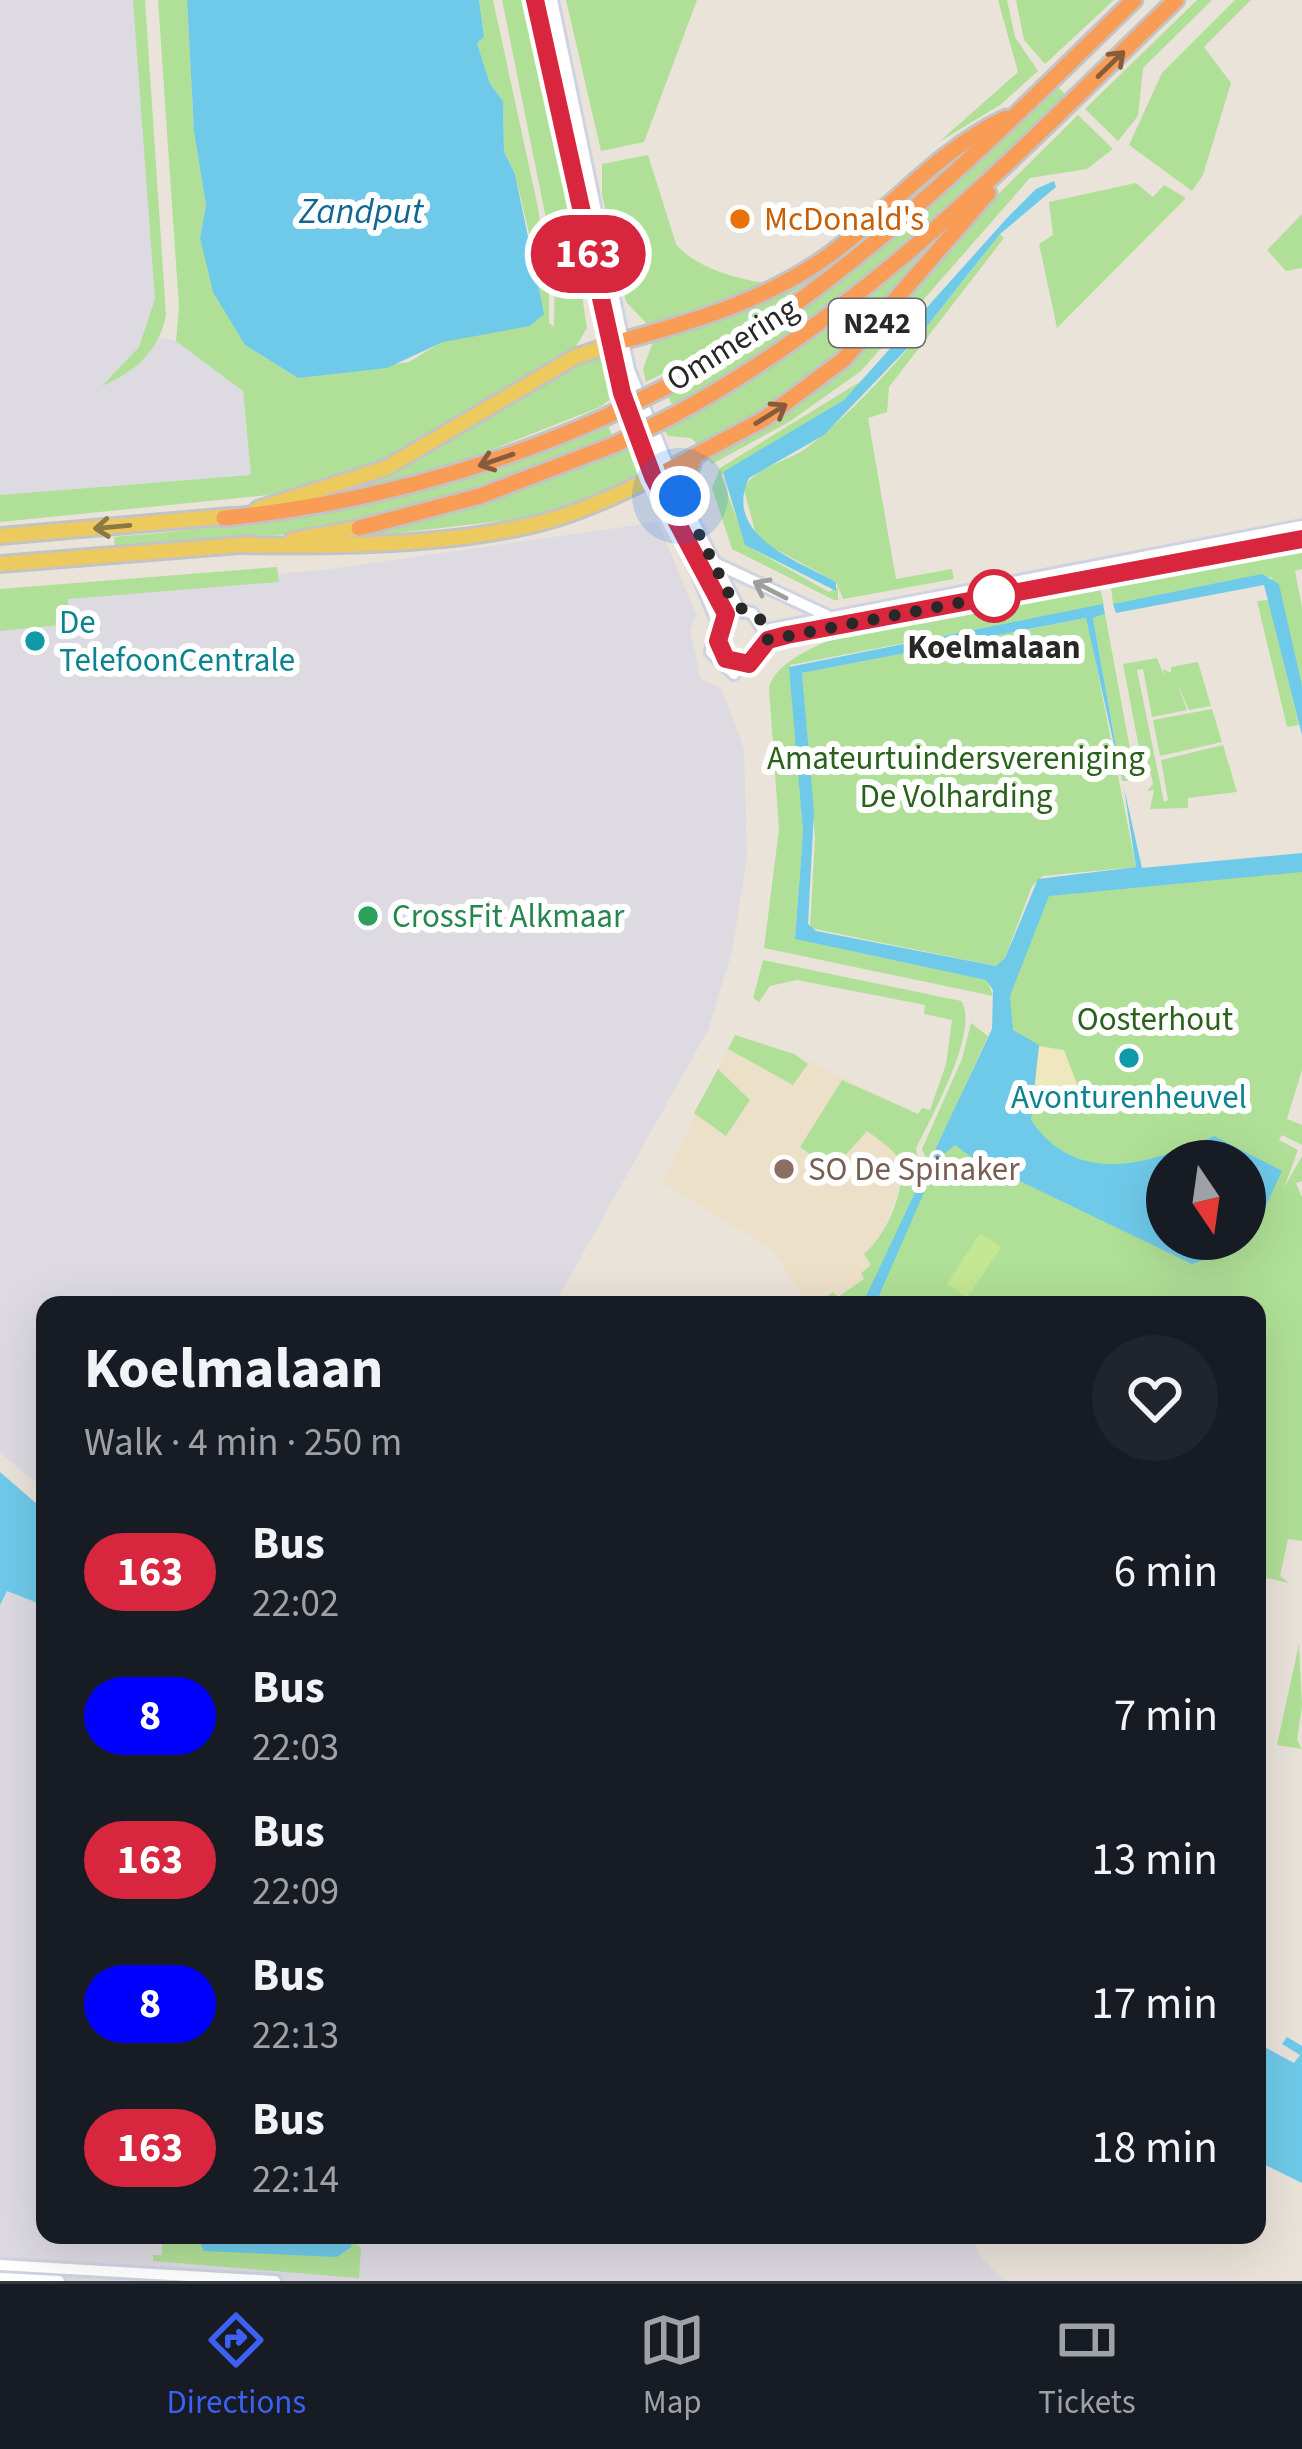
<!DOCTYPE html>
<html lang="en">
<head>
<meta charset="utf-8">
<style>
	:root { --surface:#171b24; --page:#20242c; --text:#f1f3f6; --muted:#9ea1a6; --line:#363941; --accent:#3d60f4 }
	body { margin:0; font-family:"Source Sans 3",sans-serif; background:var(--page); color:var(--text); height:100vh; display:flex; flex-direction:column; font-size:45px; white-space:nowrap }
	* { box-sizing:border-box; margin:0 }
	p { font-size:39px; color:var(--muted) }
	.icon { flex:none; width:66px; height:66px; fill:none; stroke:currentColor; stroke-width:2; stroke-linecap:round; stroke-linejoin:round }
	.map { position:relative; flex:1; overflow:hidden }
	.sheet { position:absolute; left:36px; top:1296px; width:1230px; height:948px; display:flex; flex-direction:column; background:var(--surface); border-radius:24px; box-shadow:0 12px 48px #0002 }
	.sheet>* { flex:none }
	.badge { padding:0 24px; border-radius:39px; font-size:42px; line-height:78px }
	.needle { width:78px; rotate:167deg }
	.buttons { position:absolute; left:1146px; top:1140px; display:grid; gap:24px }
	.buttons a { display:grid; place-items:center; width:120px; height:120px; border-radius:50%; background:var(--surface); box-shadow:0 12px 48px #0002; font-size:60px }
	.you { position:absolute; width:60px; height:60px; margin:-30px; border:9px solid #fff; border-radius:50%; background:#1a73e8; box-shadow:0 0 0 18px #1a73e833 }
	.map>.badge { position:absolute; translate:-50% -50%; box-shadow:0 0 0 6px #fff }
	.round { display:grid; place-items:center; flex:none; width:126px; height:126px; border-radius:63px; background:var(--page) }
	.summary { display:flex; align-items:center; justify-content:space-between; height:204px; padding:0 48px }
	h1 { font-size:57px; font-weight:700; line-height:90px }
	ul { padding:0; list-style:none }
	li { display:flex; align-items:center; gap:36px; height:144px; padding:0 48px }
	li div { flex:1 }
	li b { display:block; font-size:45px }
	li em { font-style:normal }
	li .badge { min-width:132px; font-weight:700; text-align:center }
	.tabs { display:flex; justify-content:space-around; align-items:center; height:168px; border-top:3px solid var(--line); background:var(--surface); font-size:33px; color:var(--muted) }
	.tabs a { display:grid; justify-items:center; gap:6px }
	.tabs .active { color:var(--accent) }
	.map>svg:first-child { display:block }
	.industrial { fill:#dddae2 }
	.education { fill:#ece0c9 }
	.green { fill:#b0e097; fill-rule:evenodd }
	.sand { fill:#efe7bd }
	.pitch { fill:#c4e793 }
	.water { fill:#6fcaea }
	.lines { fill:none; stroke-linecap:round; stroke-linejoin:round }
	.minor-casing { stroke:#cfd3e1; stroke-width:16 }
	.major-casing { stroke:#c3c3c3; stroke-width:20 }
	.highway-casing { stroke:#c3c3c3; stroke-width:21 }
	.minor { stroke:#fff; stroke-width:10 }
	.major { stroke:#ecca5d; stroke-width:14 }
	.highway { stroke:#f99c56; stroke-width:15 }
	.highway-bridge-casing { stroke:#c3c3c3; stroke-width:21; stroke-linecap:butt }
	.highway-bridge { stroke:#f99c56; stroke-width:15 }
	.oneway { stroke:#865c3d }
	.oneway2 { stroke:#8a7942 }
	.oneway3 { stroke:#9e9e9e }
	.line-casing { stroke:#fff; stroke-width:27 }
	.line { stroke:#d7263d; stroke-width:18 }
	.walk { stroke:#282828; stroke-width:12; stroke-dasharray:0 21.6 }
	.food-dot { fill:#e8710a; stroke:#fff; stroke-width:4.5 }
	.stop-dot { fill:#fff; stroke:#d7263d; stroke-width:6 }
	.culture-dot { fill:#0f9aa8; stroke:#fff; stroke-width:4.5 }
	.leisure-dot { fill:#2e9e5b; stroke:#fff; stroke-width:4.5 }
	.education-dot { fill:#8d6e63; stroke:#fff; stroke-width:4.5 }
	.labels { text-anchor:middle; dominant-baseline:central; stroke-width:12; stroke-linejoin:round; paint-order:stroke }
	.shield { fill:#fff; stroke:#686868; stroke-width:3 }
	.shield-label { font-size:30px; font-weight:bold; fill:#282828 }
	.food-label { font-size:33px; fill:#c56008; stroke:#fff; text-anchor:start }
	.street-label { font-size:33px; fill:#282828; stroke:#fff }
	.culture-label { font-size:33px; fill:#0d838f; stroke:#fff; text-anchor:start }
	.stop-label { font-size:33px; font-weight:bold; fill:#282828; stroke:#fff }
	.park-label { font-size:33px; fill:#2a611b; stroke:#fff }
	.leisure-label { font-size:33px; fill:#27864d; stroke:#fff; text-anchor:start }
	.education-label { font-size:33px; fill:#785e54; stroke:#fff; text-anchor:start }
	.water-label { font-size:36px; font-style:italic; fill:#116693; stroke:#fff }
</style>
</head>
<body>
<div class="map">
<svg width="1302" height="2281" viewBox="0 0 1302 2281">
	<rect width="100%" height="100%" fill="#eae3da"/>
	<path class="industrial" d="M0,0h141l20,302 -6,34 25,6 63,49 8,84 -251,20z
		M658,522l38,93 -6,16 11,48 21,10 22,60 3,108 -15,95 -24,78 -154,275h-509v185l-45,-37v-857l323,-26z
		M6,1591l39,15v629h925l13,25 22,21h-1005v-676z"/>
	<path class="education" d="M735,1035l59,19 125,60 -23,42 6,26 -25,62 1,29 -43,32h-26l-38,-56 -109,-66z"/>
	<path class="green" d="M133,0h12l21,315c-7,36 -31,57 -64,71l37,-39 16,-48z
		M158,0h29l7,132 12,73 -6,33 45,107 53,33 111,-16 33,-20 97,-39 -1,-32 -23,-97 -11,-22 -1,-51 -13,-17 -13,-41 7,-6 -5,-37h14l44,203 12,72v48l5,4 1,-64 -53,-263h27l30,144 28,184 -13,22 -168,103 -108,39 -298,30v-27l251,-20 -8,-84 -67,-50 3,-34z
		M566,0h131l-53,142 -43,9z
		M998,0h9l8,37 23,34 -38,34 -61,37 79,-70z
		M1016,0h98l-69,64 -21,-24z
		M1197,0h15l-69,68 -5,48 -20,25 -33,-32z
		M1235,0h16l-47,47 27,36 -28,92 -11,16 -63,-46 33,-72z
		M1058,87l10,10 -154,146 -96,77 -136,84 -11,-1 -3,-7c158,-90 260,-185 390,-309z
		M1078,115l35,34 -26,20 -57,9 -169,193 -72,51 -77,42 -6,-9 108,-65 146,-158z
		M977,140c-103,93 -206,180 -331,242l-3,-13 11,-30 117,-44z
		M648,155l28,89c20,25 69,38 100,40l-126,43 -24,-25 -24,-107v-31z
		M1136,183l17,14 11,-12 22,13 -129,130 -18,-84 14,-9 -4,-33z
		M1302,214v54l-16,3 -19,-21z
		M947,229l-81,102 -54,51 -110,67 -11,-11 -23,-2 -3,-5 165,-103z
		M1000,234l4,4 -115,149 -2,25 -19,6 28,161 56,-10 2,10 -111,20 -7,-17 -79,-43 -13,-50c11,-23 41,-26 61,-40 72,-54 139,-144 195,-215z
		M603,353l12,43 -15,11 -145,57 -107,26 65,-28 163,-99z
		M866,378l-22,22 -123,75 25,70 83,47 9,-5v13h-4l-102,-51 -20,-61 8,-20z
		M608,425l5,13c-80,31 -160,62 -244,81 -84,19 -169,25 -254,32l-1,-14c181,-15 325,-40 494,-112z
		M635,447l11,27 -102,42 -216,25 153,-37z
		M1302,544v25l-7,2 7,36v79l-31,-109 -158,27 -2,-17 5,-8 54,-2 26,-5 22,-12z
		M277,567l2,15 -211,17 1,25 -69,7v-42z
		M1091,584l10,7 3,14 -314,60 13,168 -8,106 192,41 6,16 -229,-48 15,-119 -10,-141c16,-65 253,-91 322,-104z
		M1269,600l30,125 -12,2 -30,-126z
		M1105,614l30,162 -8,5h-5l-29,-163z
		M1087,618l49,249 -93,9 -11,10 -27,72 -9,8 -186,-38 5,-90 -13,-165z
		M1157,658l7,18 -1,-7 8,4v-6l27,-5 13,44 -22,4 -12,-27 10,27 -35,7 -9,-48 -6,1 27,132 4,-2 -7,-40 62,-15 14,47 -49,6v10l-38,1 4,-19 -7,1 6,-7 -2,-10h-7l-21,-110z
		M1212,709l10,33 -62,14 -7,-36z
		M1302,859v211l-15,49 15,6v20l-20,-10 -3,5 19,10 -14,38 18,-32v25l-6,2 6,14v344l-14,-2 -8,37 9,7 -32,-7v-271h-429l-2,-8 7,-5 5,5 26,-18 -3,-6 10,-8 -7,-11c21,-17 47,-70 33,-97 -6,-10 -21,-19 -30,-26l-35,39 -32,-23 42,-67 76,34 4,-6 8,2 16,-46 6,-44 -28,-6 1,-9 -128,-25 -27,6 -11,16 -6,-4 10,-38 198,41c20,28 -31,118 -45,148l3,14 11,6 -8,-20 40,-90 9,-36 17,13 -54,118 62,-115 48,-152zM1167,1161h78v78h-78z
		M735,1035l59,19 14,10 -15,21 -65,-36z
		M718,1069l32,31 -24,36 -32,-23z
		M1299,1644l3,62 -5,34 5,9 -25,-4z
		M181,2235l156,22 13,-8 -1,-7 -131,-7h128l15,13 -2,30 -206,-17v-6h9v-17l18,2z"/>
	<path class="sand" d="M1039,1046l25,4 14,37 18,11 -23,13 -25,-16h-16z"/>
	<path class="pitch" d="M980,1233l21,14 -34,51 -20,-14z"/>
	<path class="water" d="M187,0h292l5,37 -7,6 13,41 13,17 1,51 11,22 29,140 -14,12 -87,16 -56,26 -89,10 -53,-33 -32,-53 -13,-54 6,-33 -12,-73z
		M1054,181l2,6 -56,47 -80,101 -96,100 -75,43c-27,57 48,83 87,104v9l-91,-46 -22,-73 121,-72 163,-182 29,-29z
		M1262,574l17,10 23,102v49l-38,-150 -148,28 -3,-9z
		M1103,604l2,10 -12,4 29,163 -36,-163 -284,55 12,138 -6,113 8,7 180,35 9,-8 33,-79 98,-12 -12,-79 18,80 160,-15v19l-253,24 -39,100 3,34 26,15 -8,75c47,69 120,43 183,16l68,35 -17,37 -20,-9v-38h-78v78h49l-4,18 -20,7 -218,-105 -19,-14 -16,13 -64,147h-13l130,-276 1,-39 -7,-10 -191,-41 8,-107 -14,-165z
		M0,1472l45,39v95l-38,-15 -7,14z
		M1287,2037l15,9v137l-45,-22v-118l37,20 6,-8 -18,-11z
		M196,2235l153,7 3,5 -15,10 -133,-6z"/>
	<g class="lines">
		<defs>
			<path id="minor" d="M535,0l87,393 95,228
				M552,0l77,370 51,126 60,115
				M713,562l115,54
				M699,572l12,9 15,33
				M726,614l-8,32 13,16h23l14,-25 -16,-24c-14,-4 -25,-1 -35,8l-6,31 23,22
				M766,630l536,-104
				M768,640l534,-101
				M0,2265l275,16
				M0,2278l59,3"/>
			<path id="major" d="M258,509l128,-41 189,-111 47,-16
				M0,536l231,-20
				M292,540l67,-12
				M243,545c91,2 228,0 314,-27 38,-12 75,-30 111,-48
				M0,564l252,-20"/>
			<path id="highway" d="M622,341c73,-20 148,-42 210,-88 59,-44 107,-104 174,-135
				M664,388c182,-100 323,-245 470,-388
				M674,415c196,-105 344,-263 502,-415
				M668,470l96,-51 80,-60 144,-166
				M680,496l13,-35
				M224,518c133,-13 259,-47 381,-101
				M359,528l121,-32 136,-52"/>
		</defs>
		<use href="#minor" class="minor-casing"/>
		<use href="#major" class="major-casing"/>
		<use href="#highway" class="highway-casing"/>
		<use href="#minor" class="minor"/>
		<use href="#major" class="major"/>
		<use href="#highway" class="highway"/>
		<defs>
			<path id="highway-bridge" d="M605,417l59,-29
				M616,444l58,-29"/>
		</defs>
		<use href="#highway-bridge" class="highway-bridge-casing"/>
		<use href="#highway-bridge" class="highway-bridge"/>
	</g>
	<defs><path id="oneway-shaft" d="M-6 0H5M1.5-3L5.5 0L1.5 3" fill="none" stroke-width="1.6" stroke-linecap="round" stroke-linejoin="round" transform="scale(3)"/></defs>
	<g class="oneway">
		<use href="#oneway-shaft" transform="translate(1111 64) rotate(-44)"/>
		<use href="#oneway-shaft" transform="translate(771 414) rotate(-32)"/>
		<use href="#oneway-shaft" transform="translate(496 460) rotate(161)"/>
	</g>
	<use class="oneway2" href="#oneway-shaft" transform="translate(112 527) rotate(175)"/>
	<use class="oneway3" href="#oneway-shaft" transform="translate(770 590) rotate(-153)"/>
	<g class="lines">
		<defs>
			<path id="line" d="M535,0l87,393 31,84 73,137 -8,27 8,18 23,5 19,-24 19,-5 515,-96"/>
		</defs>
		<use href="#line" class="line-casing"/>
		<use href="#line" class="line"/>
		<path class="walk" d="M680,496l54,108 27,16 7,20 226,-44"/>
	</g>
	<circle class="food-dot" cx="740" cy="219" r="12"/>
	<circle class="stop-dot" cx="994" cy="596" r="24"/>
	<g class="culture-dot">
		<circle cx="35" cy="641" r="12"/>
		<circle cx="1129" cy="1058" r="12"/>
	</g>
	<circle class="leisure-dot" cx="368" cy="916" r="12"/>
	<circle class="education-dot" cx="784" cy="1169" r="12"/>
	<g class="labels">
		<rect class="shield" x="829" y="299" width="96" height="48" rx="9"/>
		<g class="shield-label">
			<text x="877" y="323">N242</text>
		</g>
		<g class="food-label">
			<text x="764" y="219">McDonald's</text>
		</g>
		<g class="street-label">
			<text transform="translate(732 344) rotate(-32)">Ommering</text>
		</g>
		<g class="culture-label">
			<text x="59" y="622">De<tspan x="59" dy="38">TelefoonCentrale</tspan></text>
			<text x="1129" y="1097" text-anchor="middle">Avonturenheuvel</text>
		</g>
		<g class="stop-label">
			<text x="994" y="647">Koelmalaan</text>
		</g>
		<g class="park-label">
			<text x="956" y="758">Amateurtuindersvereniging<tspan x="956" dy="38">De Volharding</tspan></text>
			<text x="1155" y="1019">Oosterhout</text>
		</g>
		<g class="leisure-label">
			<text x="392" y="916">CrossFit Alkmaar</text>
		</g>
		<g class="education-label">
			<text x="808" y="1169">SO De Spinaker</text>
		</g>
		<g class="water-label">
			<text x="361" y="211">Zandput</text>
		</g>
	</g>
</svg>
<div class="buttons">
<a><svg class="needle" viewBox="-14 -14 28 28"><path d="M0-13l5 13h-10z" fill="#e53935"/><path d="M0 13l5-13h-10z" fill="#9ea1a6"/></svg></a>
</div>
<div class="you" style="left:680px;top:496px"></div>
<b class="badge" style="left:588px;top:254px;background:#d7263d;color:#fff">163</b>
<section class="sheet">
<div class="summary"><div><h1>Koelmalaan</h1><p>Walk · 4 min · 250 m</p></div><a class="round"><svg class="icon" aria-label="heart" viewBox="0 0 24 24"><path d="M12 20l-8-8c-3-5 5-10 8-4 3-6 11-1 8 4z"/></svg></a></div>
<ul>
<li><span class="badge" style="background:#d7263d;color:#fff">163</span><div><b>Bus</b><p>22:02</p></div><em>6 min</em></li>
<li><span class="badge" style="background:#00f;color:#fff">8</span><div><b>Bus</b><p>22:03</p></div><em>7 min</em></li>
<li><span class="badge" style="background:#d7263d;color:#fff">163</span><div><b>Bus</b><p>22:09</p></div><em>13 min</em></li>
<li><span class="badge" style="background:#00f;color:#fff">8</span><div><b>Bus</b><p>22:13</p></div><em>17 min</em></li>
<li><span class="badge" style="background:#d7263d;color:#fff">163</span><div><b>Bus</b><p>22:14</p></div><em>18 min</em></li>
</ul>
</section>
</div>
<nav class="tabs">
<a class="active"><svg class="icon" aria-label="directions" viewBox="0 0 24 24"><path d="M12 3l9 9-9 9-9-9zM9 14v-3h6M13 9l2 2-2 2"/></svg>Directions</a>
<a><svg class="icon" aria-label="map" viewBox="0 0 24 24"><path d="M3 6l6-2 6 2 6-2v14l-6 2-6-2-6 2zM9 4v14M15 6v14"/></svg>Map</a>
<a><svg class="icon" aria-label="tickets" viewBox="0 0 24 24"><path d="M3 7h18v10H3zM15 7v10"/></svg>Tickets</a>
</nav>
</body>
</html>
